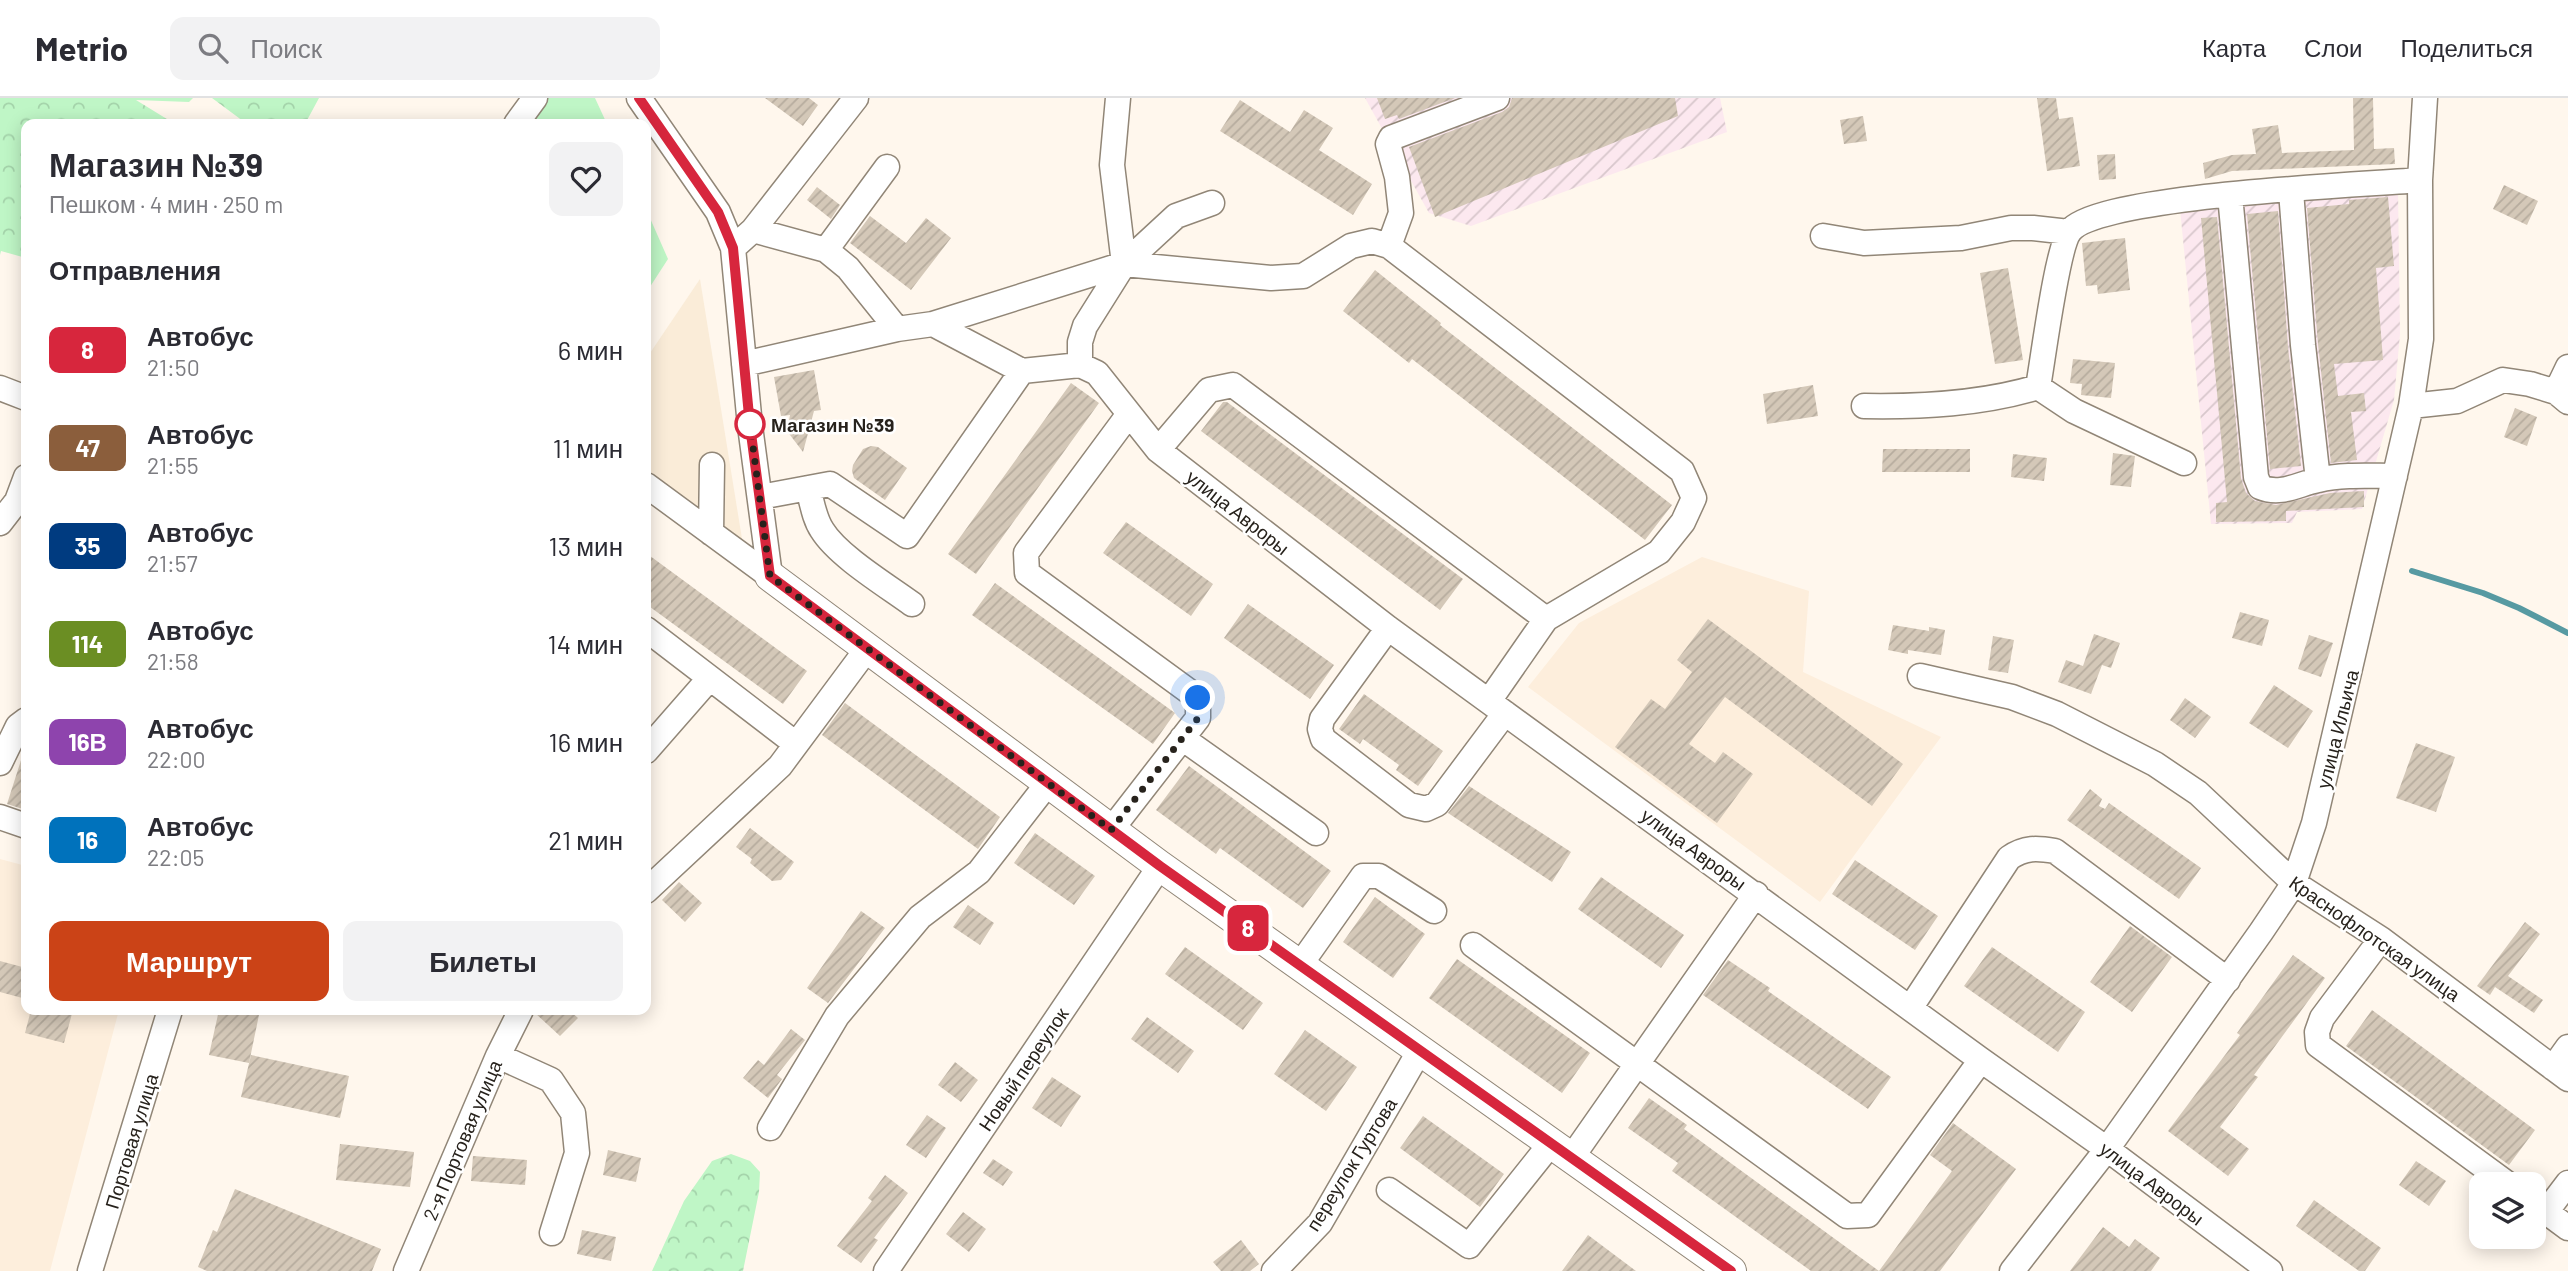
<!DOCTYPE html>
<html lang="ru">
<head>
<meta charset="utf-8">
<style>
	:root { --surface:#fff; --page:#f2f2f3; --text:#2b2b33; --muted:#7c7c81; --line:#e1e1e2; --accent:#cb4317 }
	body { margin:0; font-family:Barlow,sans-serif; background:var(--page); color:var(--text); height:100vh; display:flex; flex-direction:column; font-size:26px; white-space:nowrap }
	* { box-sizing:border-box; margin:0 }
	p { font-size:23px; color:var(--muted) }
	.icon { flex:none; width:38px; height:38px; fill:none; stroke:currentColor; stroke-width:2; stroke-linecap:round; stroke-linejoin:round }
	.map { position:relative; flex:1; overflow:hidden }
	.details { position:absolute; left:21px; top:21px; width:630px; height:896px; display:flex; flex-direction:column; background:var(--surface); border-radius:14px; box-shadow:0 4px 18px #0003 }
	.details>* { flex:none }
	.badge { padding:0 14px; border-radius:10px; font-size:24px; line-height:46px }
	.fabs { position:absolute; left:2469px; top:1074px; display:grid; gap:14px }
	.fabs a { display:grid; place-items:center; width:77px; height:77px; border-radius:14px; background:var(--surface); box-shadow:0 4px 18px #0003; font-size:35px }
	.you { position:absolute; width:35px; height:35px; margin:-18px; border:5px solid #fff; border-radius:50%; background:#1a73e8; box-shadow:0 0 0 10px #1a73e833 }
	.map>.badge { position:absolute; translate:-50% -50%; box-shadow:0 0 0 4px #fff }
	h2 { padding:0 28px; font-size:26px; line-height:63px }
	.round { display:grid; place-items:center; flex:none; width:74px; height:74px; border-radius:14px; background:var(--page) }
	.headline { display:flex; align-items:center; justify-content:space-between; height:119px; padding:0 28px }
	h1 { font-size:33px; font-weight:700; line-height:52px }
	.primary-button { display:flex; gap:14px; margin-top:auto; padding:14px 28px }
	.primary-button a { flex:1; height:80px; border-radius:14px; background:var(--accent); color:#fff; font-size:28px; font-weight:700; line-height:80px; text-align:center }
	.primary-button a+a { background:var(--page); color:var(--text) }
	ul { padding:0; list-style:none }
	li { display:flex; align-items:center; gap:21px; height:98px; padding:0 28px }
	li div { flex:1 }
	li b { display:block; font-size:26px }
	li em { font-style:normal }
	li .badge { min-width:77px; font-weight:700; text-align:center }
	header { display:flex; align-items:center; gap:42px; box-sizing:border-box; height:98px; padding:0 35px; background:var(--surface); border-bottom:2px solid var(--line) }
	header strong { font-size:33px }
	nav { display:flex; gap:38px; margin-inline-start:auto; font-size:24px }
	.search { width:490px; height:63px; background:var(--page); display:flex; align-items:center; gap:18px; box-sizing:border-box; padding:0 24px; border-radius:14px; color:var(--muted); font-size:26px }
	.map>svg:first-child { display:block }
	.commercial { fill:#faecd8 }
	.industrial { fill:url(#industrial-furrows) }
	.built { fill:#fdeedc }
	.grass { fill:#bff6c6 }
	.forest { fill:url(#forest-crowns) }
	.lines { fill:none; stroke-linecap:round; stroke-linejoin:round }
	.stream { stroke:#579aa2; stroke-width:6 }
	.building { fill:url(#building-hatch) }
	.minor-casing { stroke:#918677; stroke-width:27 }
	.major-casing { stroke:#918677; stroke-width:32 }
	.minor { stroke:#fff; stroke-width:24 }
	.major { stroke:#fff; stroke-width:30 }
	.line-casing { stroke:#fff; stroke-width:16 }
	.line { stroke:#d7263d; stroke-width:10 }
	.walk { stroke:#27221c; stroke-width:7; stroke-dasharray:0 12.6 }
	.stop-dot { fill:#fff; stroke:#d7263d; stroke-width:3.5 }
	.labels { text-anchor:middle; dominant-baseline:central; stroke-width:5; stroke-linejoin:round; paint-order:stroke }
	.stop-label { font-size:19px; font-weight:bold; fill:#27221c; stroke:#fff; text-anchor:start }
	.street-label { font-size:19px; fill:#27221c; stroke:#fff }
</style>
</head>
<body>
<header>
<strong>Metrio</strong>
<div class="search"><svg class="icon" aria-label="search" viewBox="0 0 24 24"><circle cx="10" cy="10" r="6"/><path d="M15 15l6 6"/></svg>Поиск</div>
<nav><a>Карта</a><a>Слои</a><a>Поделиться</a></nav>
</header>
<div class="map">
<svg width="2568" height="1173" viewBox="0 0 2568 1173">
	<defs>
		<pattern id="industrial-furrows" width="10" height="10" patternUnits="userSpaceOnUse" patternTransform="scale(1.75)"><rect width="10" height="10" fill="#fce8ef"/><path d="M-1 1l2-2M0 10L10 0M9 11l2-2" fill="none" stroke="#d8c7cc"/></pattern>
		<pattern id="forest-crowns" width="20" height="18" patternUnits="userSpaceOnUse" patternTransform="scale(1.75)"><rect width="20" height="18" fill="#bff6c6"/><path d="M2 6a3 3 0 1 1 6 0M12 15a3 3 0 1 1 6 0" fill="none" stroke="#a4d3aa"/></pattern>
		<pattern id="building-hatch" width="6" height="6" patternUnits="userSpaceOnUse" patternTransform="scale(1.75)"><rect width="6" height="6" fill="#d4c8b8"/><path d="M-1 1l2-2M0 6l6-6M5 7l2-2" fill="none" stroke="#b6ac9e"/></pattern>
	</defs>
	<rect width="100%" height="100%" fill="#fff7ed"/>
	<path class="commercial" d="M700,181l43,266 -97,-73v-113z"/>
	<path class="industrial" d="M1365,0h355l7,34 -256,94 -42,-13z
		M2398,92l2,144 -6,66 -32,109 -65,3 -5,11 -81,1 -31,-315z"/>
	<path class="built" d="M1702,459l107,34 -6,81 138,65 -121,165 -292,-215 51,-64z
		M0,761l26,7v144h93l-69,261h-50z"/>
	<path class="grass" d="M536,0h59l12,26h-90z
		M646,111l22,50 -22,34z"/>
	<path class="forest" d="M0,0h193l-4,4 -53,-2 39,24h-149v134l-25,-7 -1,4z
		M212,0h107l-14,26h-58z
		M731,1056l19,7 10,11 -1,20 -16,79h-91l32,-70 28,-40z"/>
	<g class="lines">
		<path class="stream" d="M2412,473l71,22 36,15 49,25"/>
	</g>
	<path class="building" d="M765,0h44l9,7 -15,21z
		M1377,0h78l-56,21 -2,-4 -12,4z
		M1512,0h163l3,18 -243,101 -26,-70 93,-35 7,-5z
		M2037,0h19l3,21 14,-2 7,49 -33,5z
		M2353,0h20l1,51 20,-1 1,16 -163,7 -27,8 -2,-16 29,-8 24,-1 -4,-25 26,-4 4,28 72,-3z
		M1240,2l50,32 14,-22 29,18 -14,22 53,34 -19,31 -133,-84z
		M1863,18l4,25 -23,3 -4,-24z
		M2115,56l1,25 -17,1 -2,-25z
		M2504,87l34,16 -11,24 -34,-16z
		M817,89l23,18 -9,14 -24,-19z
		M2388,99l6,69 -18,2 7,92 -49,4 4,32 26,-3 2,18 -15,1 6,48 -26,3 -13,-119 -11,-136 42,-4v-4z
		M2278,113l10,136 13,119 -31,3 -23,-255z
		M870,118l36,27 20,-25 25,20 -40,52 -61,-47z
		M2217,119l24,261 5,15 9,8 21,4 54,-12 34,-2v16l-78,4v10l-70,1v-19l11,-1 -26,-284z
		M2125,140l5,52 -32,4 -1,-9 -11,1 -4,-43z
		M2008,170l15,92 -28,4 -15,-91z
		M1375,172l66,53 -1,2 232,180 -27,35 -233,-181 -3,4 -66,-52z
		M2073,261l42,4 -4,35 -30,-3 1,-11 -12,-1z
		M814,272l7,40 -7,1 -11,41 -16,-21 3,-16 -9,1 -7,-39z
		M1071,285l28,20 -123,171 -28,-20z
		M1813,287l5,31 -51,8 -4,-30z
		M1223,304h4l236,177 -23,31 -239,-179z
		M2515,310l22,9 -10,29 -23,-9z
		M871,348l7,1 29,21 -22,32 -31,-22 -2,-7 1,-6 10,-16z
		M1883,351h87v23h-88z
		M2113,355l22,3 -4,31 -21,-2z
		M2013,356l34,4 -3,23 -33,-4z
		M1126,424l87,62 -22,32 -88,-63z
		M646,455l161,118 -24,33 -137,-100z
		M995,485l180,130 -22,31 -181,-129z
		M1248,506l86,61 -24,34 -86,-61z
		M2240,514l29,8 -7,26 -30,-8z
		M1708,521l195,145 -31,42 -147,-109 -36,47 26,19 8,-11 30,22 -36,49 -102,-76 36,-48 14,10 27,-37 -15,-12z
		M1893,527l36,6v-4l16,3 -4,25 -33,-5v4l-20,-4z
		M2094,536l26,9 -9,25 -9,-3 -11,29 -33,-12 8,-22 17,6z
		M2309,537l24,8 -12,34 -23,-8z
		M1993,538l21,4 -6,33 -20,-3z
		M2274,587l39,26 -25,37 -39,-25z
		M1364,596l79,57 -25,35 -22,-16 3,-5 -36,-26 -3,5 -21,-15z
		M2185,600l26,19 -16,21 -25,-18z
		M845,605l155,114 -22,32 -156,-114z
		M2416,645l39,14 -19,55 -40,-14z
		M23,656l3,1v55l-19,-6z
		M1189,668l142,105 -28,37 -83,-60 -4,6 -60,-44z
		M1469,688l102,66 -19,30 -104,-69z
		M2090,691l12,10 -3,7 6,3 4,-6 92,65 -22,31 -112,-79z
		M750,730l44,34 -13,18 -9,1 -22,-18 2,-4 -16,-12z
		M1035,735l60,43 -21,29 -60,-42z
		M1855,762l83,56 -23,34 -83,-56z
		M1601,779l83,58 -23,33 -83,-59z
		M679,784l23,21 -17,19 -23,-22z
		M1375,799l50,37 -32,44 -50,-36z
		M968,807l26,18 -14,22 -27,-18z
		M861,813l24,17 -57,75 -21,-15z
		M2525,824l15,12 -32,42 35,24 -9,13 -39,-26 -5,8 -13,-9z
		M2130,828l42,31 -40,55 -42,-30z
		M1185,849l78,56 -20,27 -78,-56z
		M1992,849l93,65 -27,40 -94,-66z
		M2293,857l32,23 -71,97 4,2 -38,50 29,22 -21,27 -60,-45 72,-96 -3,-2z
		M1457,861l133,94 -28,40 -133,-95z
		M1728,862l42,28 -2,3 123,86 -23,32 -165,-114z
		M0,863l26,7v31l-26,-7z
		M31,912h42l-9,33 -39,-10z
		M219,912h41l-11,53 -40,-8z
		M536,912h33l9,8 -18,18 -25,-23z
		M2372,912l163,120 -26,35 -163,-119z
		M1147,919l47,34 -16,22 -47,-34z
		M791,931l14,11 -28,35 5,4 -14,19 -25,-20 15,-18 6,5z
		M1305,932l52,37 -31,44 -52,-37z
		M251,957l98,21 -9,42 -99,-21z
		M955,964l23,18 -17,22 -23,-17z
		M1052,979l29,19 -20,31 -29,-19z
		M1649,1000l38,27 -3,4 195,142 73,-100 -22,-16 23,-32 63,46 -76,102h-129l-139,-100 6,-8 -50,-35z
		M927,1017l19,13 -20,30 -20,-13z
		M1423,1018l81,58 -24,33 -80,-59z
		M340,1046l74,8 -4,35 -74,-7z
		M608,1052l33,8 -5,24 -33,-7z
		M473,1058l54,4 -2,25 -54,-4z
		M993,1061l20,13 -10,14 -20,-13z
		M2416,1063l30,20 -17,25 -30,-21z
		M885,1077l23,18 -34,45 4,2 -17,23 -24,-17 35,-45 -4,-3z
		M235,1091l146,60 -9,22h-165l-9,-4 15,-37 4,2z
		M2314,1102l67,48 -16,23h-6l-63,-45z
		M963,1114l23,17 -17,23 -23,-18z
		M2103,1129l26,20 6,-8 25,19 -9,13h-81z
		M582,1132l34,7 -5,24 -34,-7z
		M1588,1137l48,36h-74z
		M1241,1142l18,24 -9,7h-29l-8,-9z"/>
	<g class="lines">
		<defs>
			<path id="minor" d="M639,0l79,114 15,36 17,178 20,150
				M1118,0l-6,67 12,99
				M516,26l19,-26
				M2291,93l12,154 15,135
				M2230,97l26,282 4,10c21,9 38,-3 58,-7 25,-6 52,-4 77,-4
				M753,132l73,20 22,18 49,61
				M1823,138l41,7 97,-5 50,-10h22l36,4
				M1389,148l12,-33 -4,-36 -9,-33 3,-6 106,-40
				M733,150l20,-18 103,-132
				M826,152l61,-83
				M933,226l191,-60 147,14 32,-2 48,-30 21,-5 17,5 293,225 12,27 -11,24 -24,30 -113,67
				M744,266l153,-35 36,-5 89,47 58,-6 17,8 61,77 230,178 593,432 126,89 163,122
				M1080,267v-23l5,-16 39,-62 52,-48 36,-13
				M2568,269l-12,25 12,10
				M2038,289c5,-27 19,-140 32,-156 28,-36 294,-46 350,-51
				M0,290l26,10
				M1864,308c58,1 118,-2 174,-19l36,24 110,52
				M2411,308l46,-5 46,-21 27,4 26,8
				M1158,352l51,-60 24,-5 313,234 -57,82
				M646,387l124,91
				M808,390c4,14 6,30 14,42 16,26 64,55 90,74
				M760,399l70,-13 77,52 115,-165
				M0,425l17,-22 9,-24
				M711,435l1,-68
				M1388,530l-66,91 -2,10 3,10 86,66 17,4 11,-5 68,-91
				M646,531l150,115
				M1920,578l92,21 45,17 98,50 43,29 96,90 87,56 187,140
				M1182,640l134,95
				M646,653l63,-72
				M0,665l18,-37 8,-6
				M0,719l26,9
				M1111,732l87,-112v-20l-171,-125 -1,-20 103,-139
				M646,793l134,-125 87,-117
				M2381,841l-59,79 -5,14 1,13 191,140
				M1473,847l374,271 21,-1 113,-155
				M1300,867l63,-89h16l55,35
				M1911,909l98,-149c16,-11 28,-10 46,-7l173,129
				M498,958l53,24 22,33 4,40 -25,80
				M2553,970l15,-21
				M770,1030l67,-112 83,-99 59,-45 69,-89
				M1572,1059l184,-263
				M1389,1092l80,56 83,-104
				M2534,1105l34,25
				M2546,1114l22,-29
				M90,1173l80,-261
				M406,1173l92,-215 23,-46
				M886,1173l274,-405
				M1274,1173l46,-48 100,-173
				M2012,1173l95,-122 154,-217 33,-49 20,-60 97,-417 10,-67 -1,-159 5,-82"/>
			<path id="major" d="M770,478l390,290 571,405"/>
		</defs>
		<use href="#minor" class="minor-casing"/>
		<use href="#major" class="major-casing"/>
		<use href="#minor" class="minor"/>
		<use href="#major" class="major"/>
	</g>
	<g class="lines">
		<defs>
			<path id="line" d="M639,0l79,114 15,36 17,178 20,150 390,290 571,405"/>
		</defs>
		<use href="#line" class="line-casing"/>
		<use href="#line" class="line"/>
		<path class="walk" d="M750,326l20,152 341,254 87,-112v-20"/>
	</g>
	<circle class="stop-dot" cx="750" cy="326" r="14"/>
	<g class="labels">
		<g class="stop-label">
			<text x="771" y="326">Магазин №39</text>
		</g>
		<g class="street-label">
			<text transform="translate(1238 414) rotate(38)">улица Авроры</text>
			<text transform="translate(2337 631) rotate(-76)">улица Ильича</text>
			<text transform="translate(1694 751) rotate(36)">улица Авроры</text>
			<text transform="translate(2375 840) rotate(35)">Краснофлотская улица</text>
			<text transform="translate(1023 971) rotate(-56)">Новый переулок</text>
			<text transform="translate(462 1042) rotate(-67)">2-я Портовая улица</text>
			<text transform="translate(131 1043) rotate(-73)">Портовая улица</text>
			<text transform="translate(1351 1066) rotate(-58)">переулок Гуртова</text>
			<text transform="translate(2152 1085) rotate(37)">улица Авроры</text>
		</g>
	</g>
</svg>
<div class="fabs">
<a><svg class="icon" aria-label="layers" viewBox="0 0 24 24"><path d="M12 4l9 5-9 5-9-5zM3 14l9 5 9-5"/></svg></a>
</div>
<div class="you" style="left:1198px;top:600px"></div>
<b class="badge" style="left:1248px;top:830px;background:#d7263d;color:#fff">8</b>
<section class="details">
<div class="headline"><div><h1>Магазин №39</h1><p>Пешком · 4 мин · 250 m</p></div><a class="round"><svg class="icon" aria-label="heart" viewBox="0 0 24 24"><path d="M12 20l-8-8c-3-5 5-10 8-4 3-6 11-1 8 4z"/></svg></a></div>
<h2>Отправления</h2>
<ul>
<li><span class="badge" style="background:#d7263d;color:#fff">8</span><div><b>Автобус</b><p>21:50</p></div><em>6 мин</em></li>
<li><span class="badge" style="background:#8b5e3c;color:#fff">47</span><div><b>Автобус</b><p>21:55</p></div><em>11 мин</em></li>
<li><span class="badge" style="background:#003b80;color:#fff">35</span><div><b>Автобус</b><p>21:57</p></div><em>13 мин</em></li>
<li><span class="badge" style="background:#6b8e23;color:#fff">114</span><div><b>Автобус</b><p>21:58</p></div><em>14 мин</em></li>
<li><span class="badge" style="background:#8e44ad;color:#fff">16В</span><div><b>Автобус</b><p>22:00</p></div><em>16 мин</em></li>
<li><span class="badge" style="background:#0072bc;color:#fff">16</span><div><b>Автобус</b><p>22:05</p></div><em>21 мин</em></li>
</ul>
<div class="primary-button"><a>Маршрут</a><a>Билеты</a></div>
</section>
</div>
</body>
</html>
